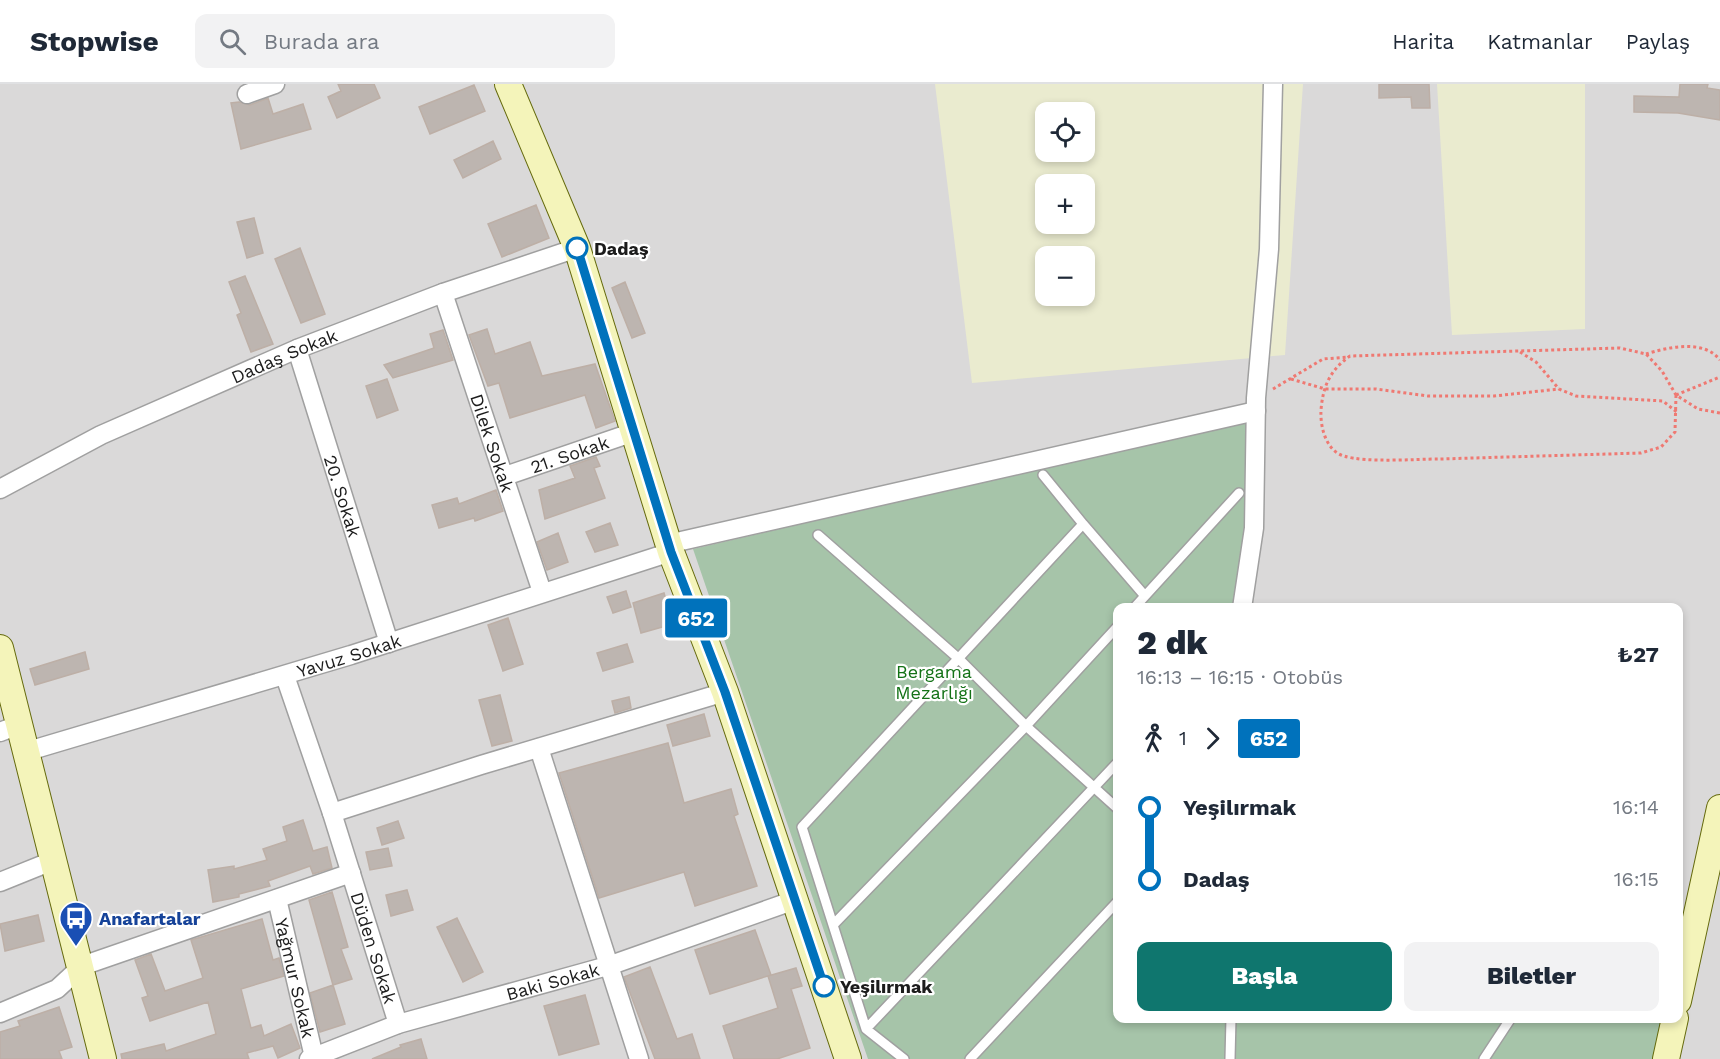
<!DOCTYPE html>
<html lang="tr">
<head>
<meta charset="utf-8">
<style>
	:root { --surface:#fff; --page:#f2f2f3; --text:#1f2937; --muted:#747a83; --line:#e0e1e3; --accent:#0f766e }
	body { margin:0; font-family:"Work Sans",sans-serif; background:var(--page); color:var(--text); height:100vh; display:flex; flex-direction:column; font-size:22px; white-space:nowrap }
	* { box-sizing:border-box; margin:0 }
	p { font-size:20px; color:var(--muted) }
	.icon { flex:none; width:33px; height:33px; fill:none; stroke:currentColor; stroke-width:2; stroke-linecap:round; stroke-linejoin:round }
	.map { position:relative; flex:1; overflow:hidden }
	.drawer { position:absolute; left:1113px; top:519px; width:570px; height:420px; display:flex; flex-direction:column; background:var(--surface); border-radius:12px; box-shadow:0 3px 9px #0003 }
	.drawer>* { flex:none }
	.badge { padding:0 12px; border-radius:4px; font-size:21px; line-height:39px }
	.buttons { position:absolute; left:1035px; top:18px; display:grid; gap:12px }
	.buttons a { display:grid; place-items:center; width:60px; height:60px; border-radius:12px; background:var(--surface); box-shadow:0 3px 9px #0003; font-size:30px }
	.map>.badge { position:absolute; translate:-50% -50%; box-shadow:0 0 0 3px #fff }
	.legs { display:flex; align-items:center; gap:9px; height:66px; padding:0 24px; font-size:20px }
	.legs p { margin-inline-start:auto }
	.head { display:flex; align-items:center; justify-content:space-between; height:102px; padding:0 24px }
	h1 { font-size:33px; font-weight:800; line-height:45px }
	.action { display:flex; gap:12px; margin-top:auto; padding:12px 24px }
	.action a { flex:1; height:69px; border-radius:12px; background:var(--accent); color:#fff; font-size:24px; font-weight:800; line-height:69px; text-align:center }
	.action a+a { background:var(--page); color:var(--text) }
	ul { padding:0 24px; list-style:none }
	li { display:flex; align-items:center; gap:21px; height:72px; font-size:22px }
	li i { display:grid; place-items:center; width:9px; height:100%; margin:0 8px; background:currentColor }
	li i::after { content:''; width:15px; height:15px; margin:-8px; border:4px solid; border-radius:50%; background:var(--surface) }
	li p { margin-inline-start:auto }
	li:first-child i { background:linear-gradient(#0000 50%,currentColor 0) }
	li:last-child i { background:linear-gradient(currentColor 50%,#0000 0) }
	header { display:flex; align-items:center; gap:36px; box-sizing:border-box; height:84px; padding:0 30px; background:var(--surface); border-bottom:2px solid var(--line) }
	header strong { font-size:28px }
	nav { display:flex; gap:33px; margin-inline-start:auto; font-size:21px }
	.search { width:420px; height:54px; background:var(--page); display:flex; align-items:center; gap:15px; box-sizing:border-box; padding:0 21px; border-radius:12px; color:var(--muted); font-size:22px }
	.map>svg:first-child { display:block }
	.residential { fill:#dad9d9; fill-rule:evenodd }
	.farmland { fill:#eaebcf; fill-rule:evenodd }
	.cemetery { fill:#a6c4a9 }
	.building { fill:#bdb5b0; stroke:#bdafa6; stroke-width:1.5 }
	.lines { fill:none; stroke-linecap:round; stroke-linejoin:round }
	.lane-casing { stroke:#a0a0a0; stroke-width:12 }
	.street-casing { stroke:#a0a0a0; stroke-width:21 }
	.secondary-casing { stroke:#656a0d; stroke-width:28 }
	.path { stroke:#ef7972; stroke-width:3; stroke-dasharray:3 3; stroke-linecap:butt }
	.lane { stroke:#fff; stroke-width:9 }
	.street { stroke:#fff; stroke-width:18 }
	.secondary { stroke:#f4f4ba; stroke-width:26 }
	.line-1-casing { stroke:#fff; stroke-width:14 }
	.line-1 { stroke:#0072bc; stroke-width:9 }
	.stop-1-dot { fill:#fff; stroke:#0072bc; stroke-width:3 }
	.labels { text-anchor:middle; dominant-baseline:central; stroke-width:4.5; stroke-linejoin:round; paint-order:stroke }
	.stop-label { font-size:18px; font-weight:bold; fill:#1c1c1c; stroke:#fff; text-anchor:start }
	.street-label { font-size:18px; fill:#1c1c1c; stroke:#fff }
	.park-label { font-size:18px; fill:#137216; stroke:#fff }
	.transit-label { font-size:18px; font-weight:bold; fill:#164399; stroke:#fff; text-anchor:start }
</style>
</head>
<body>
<header>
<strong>Stopwise</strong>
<div class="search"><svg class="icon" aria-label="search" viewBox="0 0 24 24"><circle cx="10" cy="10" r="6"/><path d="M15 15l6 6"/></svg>Burada ara</div>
<nav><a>Harita</a><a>Katmanlar</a><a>Paylaş</a></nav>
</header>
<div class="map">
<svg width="1720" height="975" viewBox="0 0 1720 975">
	<rect width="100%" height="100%" fill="#ede9e3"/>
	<path class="residential" d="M0,0h1720v975h-1720zM1046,28h38v40h-38zM1046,100h38v40h-38zM1046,172h38v40h-38zM1118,524h560v410h-560z"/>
	<path class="farmland" d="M935,0h368l-18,271 -313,28zM1046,28h38v40h-38zM1046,100h38v40h-38zM1046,172h38v40h-38z
		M1437,0h148v245l-133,6z"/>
	<path class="cemetery" d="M1250,335l-4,188 -128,1v410l552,1 -9,40h-793l-175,-510z"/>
	<path class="building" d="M338,0h36l6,14 -43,20 -9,-21 13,-6z
		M1379,0h50l1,24h-18l-1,-11 -32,1z
		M1680,0h28l-1,4 13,2v30l-42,-7 -44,-1v-16l45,1z
		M474,1l11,26 -55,23 -11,-27z
		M268,14l5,16 30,-10 8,25 -70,20 -10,-46 8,-1 11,3z
		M493,57l8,18 -38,19 -9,-18z
		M536,121l13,33 -47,19 -14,-33z
		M254,134l9,35 -16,5 -10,-36z
		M300,164l25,66 -24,9 -26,-64z
		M245,192l28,68 -22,8 -14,-37 4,-2 -12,-31z
		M625,198l20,51 -13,5 -20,-50z
		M487,245l8,25 35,-12 12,34 53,-12 20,57 -19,7 -11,-33 -75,23 -11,-35 -11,3 -19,-51z
		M443,246l10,30 -60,18 -9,-13 50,-17 -4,-14z
		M387,295l11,31 -21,8 -11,-32z
		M596,373l4,9 -6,2 11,30 -60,21 -6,-29 36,-12 -5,-12z
		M496,406l7,21 -28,10 -1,-3 -35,10 -7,-23 25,-7 2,6z
		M610,439l8,22 -23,7 -9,-20z
		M558,449l10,29 -21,8 -10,-28z
		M626,507l5,16 -18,6 -6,-16z
		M664,509l9,31 -32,9 -8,-30z
		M508,534l15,46 -20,7 -15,-46z
		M627,560l6,18 -30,9 -6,-18z
		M85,568l4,17 -54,16 -5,-16z
		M500,611l12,46 -20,5 -13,-46z
		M629,613l2,11 -16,5 -3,-12z
		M704,630l6,22 -37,10 -6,-21z
		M668,659l16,60 47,-14 7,25 -4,2 23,70 -62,20 -11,-34 -85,26 -40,-125z
		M303,736l10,31 14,-4 5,21 -19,6 -3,-8 -42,15 2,5 -31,8v3l-26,5 -5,-32 26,-4v3l33,-9 -4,-11 24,-8 -4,-14z
		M398,737l6,17 -22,7 -5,-17z
		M388,764l4,18 -22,4 -4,-18z
		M407,806l6,20 -22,6 -5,-21z
		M332,808l16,55 -7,2 11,30 -19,6 -24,-85z
		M38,831l6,26 -39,10 -5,-27z
		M457,834l26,54 -20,10 -26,-55z
		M262,835l11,41 6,-2 5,18 -43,13 10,39 10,-3 3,11 27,-12 9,24 -22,10 -5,-12 -26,7 2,6h-127l-1,-5 43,-10 2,7 50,-17 -8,-32 -58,19 -8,-23 6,-2 -13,-36 16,-6 14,37 38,-13 -12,-38z
		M755,846l16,45 -61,19 -15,-44z
		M650,883l27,72 15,-5 8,25h-45l-31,-82z
		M796,884l6,18 -11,3 19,59 -33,11h-43l-11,-33 55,-18 -10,-32z
		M333,901l12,39 -25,8 -10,-39z
		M585,911l14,49 -40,11 -15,-49z
		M59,923l13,40 -13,4 3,8h-62v-27l20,-6 -2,-5z
		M421,955l6,20h-55l29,-12 -1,-2z"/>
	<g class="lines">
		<defs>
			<path id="lane" d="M1043,391l40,49
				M818,451l141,124 67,67 92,83
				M1134,524l105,-115
				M833,841l-31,-98 281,-303 62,72
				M866,945l-33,-104 193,-199 92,-100
				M904,975l-38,-30 252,-267
				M970,975l148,-158
				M1230,975l1,-41
				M1484,975l27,-41"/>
			<g id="street">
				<path d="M247,10l28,-10"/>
				<path id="s1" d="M443,209l99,299"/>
				<path id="s2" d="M297,265l92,294"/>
				<path id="s3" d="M505,392l129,-44"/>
				<path id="s4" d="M0,405l101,-54 196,-86 146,-56 134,-45"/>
				<path d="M668,460l588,-133"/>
				<path d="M1242,524l12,-80 2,-130 13,-149 4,-165"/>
				<path id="s5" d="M285,592l47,137 66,211"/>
				<path d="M0,648l18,-7"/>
				<path d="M539,664l100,311"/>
				<path id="s6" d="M25,668l326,-97 320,-103"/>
				<path d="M332,729l149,-48 244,-73"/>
				<path d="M0,798l52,-21"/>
				<path id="s7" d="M277,815l37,158"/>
				<path d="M0,929l57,-24 25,-23 269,-93"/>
				<path id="s8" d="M309,975l89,-35 213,-59 184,-65"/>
			</g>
			<path id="secondary" d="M508,0l69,164 94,304 54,140 123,367
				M0,564l103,411
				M1678,917l42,-193
				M1666,975l9,-41"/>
		</defs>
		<use href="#lane" class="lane-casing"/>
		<use href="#street" class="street-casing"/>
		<use href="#secondary" class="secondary-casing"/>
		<path class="path" d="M1520,268l16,10 23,27 17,7 87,5 15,12
			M1646,270c22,-7 58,-15 74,6
			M1291,295l34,10h51l52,7h66l65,-7
			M1273,305l50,-30 25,-2
			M1676,311l-1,37 -14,15 -20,6c-67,2 -134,4 -201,6 -25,0 -74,4 -96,-3 -18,-5 -24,-29 -23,-46 2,-24 9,-40 29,-54l270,-8 26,6 16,17 14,24 22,14 22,4
			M1676,311l44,-18"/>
		<use href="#lane" class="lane"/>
		<use href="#street" class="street"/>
		<use href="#secondary" class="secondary"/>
	</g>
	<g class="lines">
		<defs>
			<path id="line-1" d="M577,164l94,304 54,140 99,294"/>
		</defs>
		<use href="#line-1" class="line-1-casing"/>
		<use href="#line-1" class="line-1"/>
	</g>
	<defs>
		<symbol id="bus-pin" viewBox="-11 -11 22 30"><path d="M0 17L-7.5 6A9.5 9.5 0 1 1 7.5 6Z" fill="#1a4fb4" stroke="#fff"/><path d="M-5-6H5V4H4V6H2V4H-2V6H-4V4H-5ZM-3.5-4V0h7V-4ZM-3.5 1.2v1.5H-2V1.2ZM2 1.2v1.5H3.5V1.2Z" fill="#fff"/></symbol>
	</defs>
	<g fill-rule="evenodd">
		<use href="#bus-pin" x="57" y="815" width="38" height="52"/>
	</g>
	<g class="stop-1-dot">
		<circle cx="577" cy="164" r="10"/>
		<circle cx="824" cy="902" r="10"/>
	</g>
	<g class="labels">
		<g class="stop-label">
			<text x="594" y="164">Dadaş</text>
			<text x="840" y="902">Yeşilırmak</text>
		</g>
		<g class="street-label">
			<text stroke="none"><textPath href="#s4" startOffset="314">Dadaş Sokak</textPath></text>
			<text stroke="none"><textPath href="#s1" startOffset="158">Dilek Sokak</textPath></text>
			<text stroke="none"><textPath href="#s3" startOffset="68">21. Sokak</textPath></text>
			<text stroke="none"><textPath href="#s2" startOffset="154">20. Sokak</textPath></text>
			<text stroke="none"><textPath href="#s6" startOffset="338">Yavuz Sokak</textPath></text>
			<text stroke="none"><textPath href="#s5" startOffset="286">Düden Sokak</textPath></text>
			<text stroke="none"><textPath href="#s7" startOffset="81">Yağmur Sokak</textPath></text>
			<text stroke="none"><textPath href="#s8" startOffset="256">Baki Sokak</textPath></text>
		</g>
		<g class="park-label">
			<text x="934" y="587">Bergama<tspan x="934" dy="21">Mezarlığı</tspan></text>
		</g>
		<g class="transit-label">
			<text x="99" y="834">Anafartalar</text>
		</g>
	</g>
</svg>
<div class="buttons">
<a><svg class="icon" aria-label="locate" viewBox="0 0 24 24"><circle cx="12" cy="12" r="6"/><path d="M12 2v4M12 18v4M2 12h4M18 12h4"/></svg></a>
<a>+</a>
<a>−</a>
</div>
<b class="badge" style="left:696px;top:534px;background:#0072bc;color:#fff">652</b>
<section class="drawer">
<div class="head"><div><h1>2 dk</h1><p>16:13 – 16:15 · Otobüs</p></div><b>₺27</b></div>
<div class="legs"><svg class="icon" aria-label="walk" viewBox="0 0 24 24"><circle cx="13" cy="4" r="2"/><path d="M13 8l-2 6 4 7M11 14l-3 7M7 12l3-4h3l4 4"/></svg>1<svg class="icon" aria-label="forward" viewBox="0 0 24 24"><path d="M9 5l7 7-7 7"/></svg><b class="badge" style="background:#0072bc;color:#fff">652</b></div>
<ul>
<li><i style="color:#0072bc"></i><b>Yeşilırmak</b><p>16:14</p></li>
<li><i style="color:#0072bc"></i><b>Dadaş</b><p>16:15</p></li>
</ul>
<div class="action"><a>Başla</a><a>Biletler</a></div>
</section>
</div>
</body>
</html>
